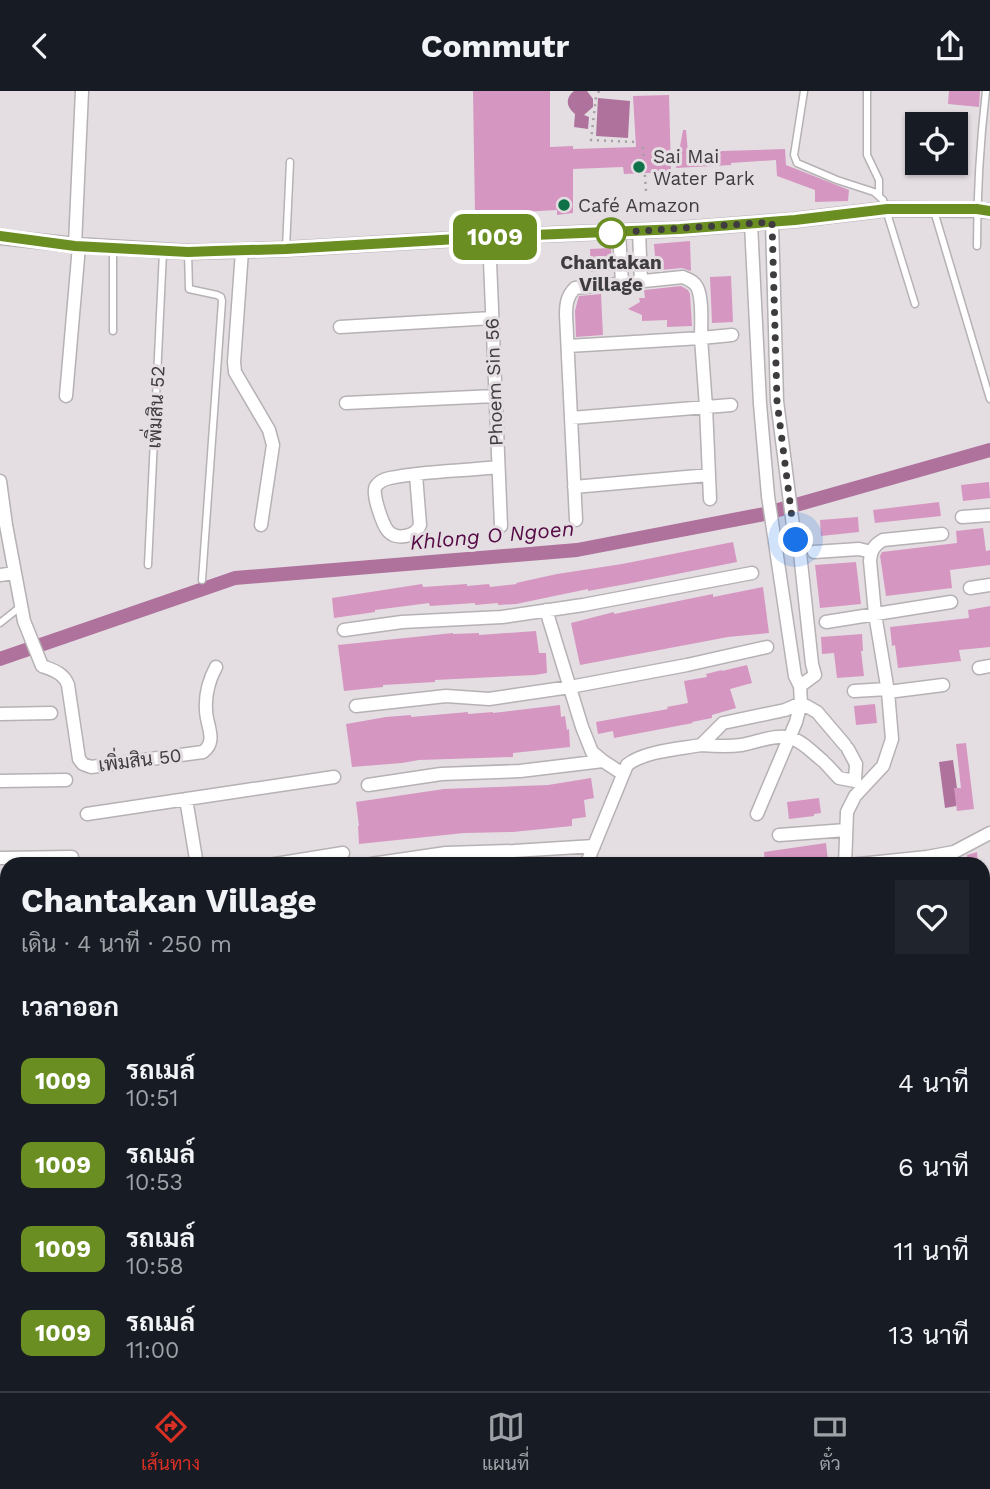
<!DOCTYPE html>
<html lang="th">
<head>
<meta charset="utf-8">
<style>
	:root { --surface:#171b24; --page:#20242c; --text:#f1f3f6; --muted:#9ea1a6; --line:#363941; --accent:#d93025 }
	body { margin:0; font-family:"Work Sans",Sarabun,sans-serif; background:var(--page); color:var(--text); height:100vh; display:flex; flex-direction:column; font-size:26px; white-space:nowrap }
	* { box-sizing:border-box; margin:0 }
	p { font-size:23px; color:var(--muted) }
	.icon { flex:none; width:38px; height:38px; fill:none; stroke:currentColor; stroke-width:2; stroke-linecap:round; stroke-linejoin:round }
	.map { position:relative; flex:1; overflow:hidden }
	.side { position:absolute; left:0px; top:766px; width:990px; height:534px; display:flex; flex-direction:column; background:var(--surface); border-radius:21px 21px 0 0; box-shadow:0 2px 5px #0004 }
	.side>* { flex:none }
	.badge { padding:0 14px; border-radius:10px; font-size:24px; line-height:46px }
	.buttons { position:absolute; left:905px; top:21px; display:grid; gap:14px }
	.buttons a { display:grid; place-items:center; width:63px; height:63px; border-radius:0px; background:var(--surface); box-shadow:0 2px 5px #0004; font-size:35px }
	.you { position:absolute; width:35px; height:35px; margin:-18px; border:5px solid #fff; border-radius:50%; background:#1a73e8; box-shadow:0 0 0 10px #1a73e833 }
	.map>.badge { position:absolute; translate:-50% -50%; box-shadow:0 0 0 4px #fff }
	h2 { padding:0 21px; font-size:26px; line-height:63px }
	.round { display:grid; place-items:center; flex:none; width:74px; height:74px; border-radius:0px; background:var(--page) }
	.summary { display:flex; align-items:center; justify-content:space-between; height:119px; padding:0 21px }
	h1 { font-size:33px; font-weight:700; line-height:52px }
	ul { padding:0; list-style:none }
	li { display:flex; align-items:center; gap:21px; height:84px; padding:0 21px }
	li div { flex:1 }
	li b { display:block; font-size:26px }
	li em { font-style:normal }
	li .badge { min-width:77px; font-weight:700; text-align:center }
	header { display:flex; justify-content:space-between; align-items:center; height:91px; padding:0 21px; background:var(--surface); font-size:32px; font-weight:700 }
	.tabs { display:flex; justify-content:space-around; align-items:center; height:98px; border-top:2px solid var(--line); background:var(--surface); font-size:19px; color:var(--muted) }
	.tabs a { display:grid; justify-items:center; gap:4px }
	.tabs .on { color:var(--accent) }
	.map>svg:first-child { display:block }
	.green { fill:#cea3c0 }
	.water { fill:#ae729d }
	.lines { fill:none; stroke-linecap:round; stroke-linejoin:round }
	.canal { stroke:#ae729d; stroke-width:14 }
	.building { fill:#d696c2 }
	.service-casing { stroke:#b6b1b4; stroke-width:9 }
	.minor-casing { stroke:#b6b1b4; stroke-width:15 }
	.tertiary-casing { stroke:#b6b1b4; stroke-width:17 }
	.path { stroke:#a39fa2; stroke-width:2.5; stroke-dasharray:2 5; stroke-linecap:butt }
	.service { stroke:#fff; stroke-width:6 }
	.minor { stroke:#fff; stroke-width:12 }
	.tertiary { stroke:#fff; stroke-width:14 }
	.line-casing { stroke:#fff; stroke-width:16 }
	.line { stroke:#6b8e23; stroke-width:10 }
	.walk { stroke:#3e3c3e; stroke-width:7; stroke-dasharray:0 12.6 }
	.poi-dot { fill:#0f7147; stroke:#e4dee2; stroke-width:2.5 }
	.stop-dot { fill:#fff; stroke:#6b8e23; stroke-width:3.5 }
	.labels { text-anchor:middle; dominant-baseline:central; stroke-width:6; stroke-linejoin:round; paint-order:stroke }
	.poi-label { font-size:19px; fill:#3e3c3e; stroke:#e4dee2; text-anchor:start }
	.stop-label { font-size:19px; font-weight:bold; fill:#3e3c3e; stroke:#e4dee2 }
	.street-label { font-size:19px; fill:#3e3c3e; stroke:#e4dee2 }
	.water-label { font-size:21px; font-style:italic; fill:#550945; stroke:#e4dee2 }
</style>
</head>
<body>
<header><svg class="icon" aria-label="back" viewBox="0 0 24 24"><path d="M15 5l-7 7 7 7"/></svg>Commutr<svg class="icon" aria-label="share" viewBox="0 0 24 24"><path d="M12 15V3M7 8l5-5 5 5M5 13v7h14v-7"/></svg></header>
<div class="map">
<svg width="990" height="1300" viewBox="0 0 990 1300">
	<rect width="100%" height="100%" fill="#e4dee2"/>
	<path class="green" d="M990,1046v254h-161v-7h155v-246z"/>
	<path class="water" d="M574,0h13l6,8v8l-9,8 5,2 -1,12 -14,-2 1,-13c-9,-7 -10,-16 -1,-23z
		M598,7l32,3 -2,37 -32,-2z
		M953,669l4,28 -1,18 -11,2 -6,-46z"/>
	<g class="lines">
		<path class="canal" d="M0,568l235,-81 342,-28 187,-36 226,-64"/>
	</g>
	<path class="building" d="M473,0h77v56l23,-1v3l63,-2 -3,-51 36,-1 2,77 -47,2 -1,-7 -50,2v44l-16,2v-5l-55,3v2h-27z
		M949,0h31l-1,16 -31,-3z
		M683,39h3l2,22 97,-3 1,16 63,25 -1,11 -33,1v-12l-38,-14 -1,-16 -45,3v2l-55,3z
		M690,150l1,30 -9,-3 -21,2v-3l-5,1 -2,-24z
		M611,157l2,23 -22,1 -1,-23z
		M731,185l2,46 -21,1 -2,-46z
		M681,195l7,4 2,4 2,32 -25,1v-7l-25,1v-6l-14,-6 12,-7 -1,-4h6l-1,-8z
		M601,203l2,41 -27,2 -1,-26 3,-12 1,-3z
		M989,391l1,16 -27,3 -2,-16z
		M939,411l2,14 -66,7 -2,-13z
		M858,426l1,15 -38,4 -1,-16z
		M983,437l3,23 4,-1v15l-40,5 2,18 -66,8 -6,-40 2,-4 75,-9 -1,-12z
		M733,451l4,20 -105,21 -44,8v-2l-72,15 -18,1v-2l-23,2v-2l-45,3 -1,-3 -54,7v2l-41,6 -2,-20 90,-14 1,3 44,-3v2l22,-2 1,3 27,-3 -1,-1 41,-9 65,-10z
		M856,471l5,42 -41,4 -5,-43z
		M763,496l6,46 -41,4 -148,28 -9,-42 43,-11v2l99,-20v3z
		M990,515v41l-31,3 2,11 -63,7 -3,-23 -3,1 -2,-19 79,-9 -1,-8z
		M536,540l3,22h7l1,20 -12,2 -100,5v2l-52,3v2l-39,4 -6,-46 115,-12v1l26,-1v2z
		M862,543l1,17h-2l3,25 -27,2 -3,-25 -12,1 -1,-17z
		M747,574l5,18 -22,6 6,19 -24,7v3l-20,4 1,1 -79,15 -1,-7 -15,3 -2,-12 72,-13 -1,-2 21,-4 -4,-22 23,-4 -1,-3 16,-4v1z
		M875,613l2,19 -21,2 -2,-19z
		M560,614l1,12 4,-1 2,14 2,-1 1,18 -57,6v4l-94,3 -17,3 -50,4 -6,-43 40,-7 25,-2v2l57,-5v2l25,-2v1z
		M966,652l8,66 -17,2 -3,-23h7l-5,-44z
		M591,687l3,20 -10,2 2,17 -14,2v7l-59,6 -49,1 -105,11 -1,-18h1l-3,-24 88,-13 104,-4z
		M819,707l2,15 -7,1v2l-25,3 -2,-17z
		M826,752l2,18 -30,4h-33l-1,-13z
		M977,761l1,13h-10l-1,-10z"/>
	<g class="lines">
		<defs>
			<path id="service" d="M804,0l-10,64 3,8 40,17 37,12 9,8 32,104
				M867,0v64l12,25v15
				M934,120l56,188
				M977,155c0,-52 3,-104 9,-155
				M286,157l4,-86
				M113,158v82
				M188,161l1,37 28,6 4,2 1,4 -20,279
				M148,474l15,-313
				M0,532l20,-16"/>
			<path id="minor" d="M772,131l5,179 16,125 7,27 12,111 3,11 -15,11
				M751,133l9,180 8,92 27,180 5,10 1,17 -5,19 -39,92
				M639,140l2,51
				M619,141l3,51
				M489,146l12,289
				M75,154l7,-154
				M242,160l-8,111 1,10 34,58 4,15 -12,80
				M340,236l152,-9
				M568,255l133,-8c0,-13 2,-40 -4,-51 -3,-6 -8,-7 -14,-10l-108,11c-8,8 -9,16 -9,27l10,205
				M66,305l13,-150
				M346,312l149,-7
				M571,327l160,-13
				M416,384l4,50c-4,11 -23,16 -32,6 -5,-6 -17,-38 -12,-45 3,-4 9,-7 14,-8 33,-7 74,-7 108,-11
				M0,390l6,44 18,96 18,45c11,4 22,7 26,19l11,74 4,5 8,3 112,-15c15,-11 3,-27 3,-42 -1,-15 3,-30 10,-43
				M574,396l135,-12
				M710,408l-4,-92 -5,-69 31,-3
				M962,426l28,-2
				M814,461l45,-3 12,3
				M0,484l15,-2
				M970,497l20,-3
				M546,519l36,117 10,25 11,9 20,13
				M826,531l125,-20
				M344,539l58,-8 100,-5 81,-12 169,-32
				M979,577l11,-2
				M854,600l34,-2
				M888,601l-13,-78 -5,-53c1,-11 4,-16 13,-21l59,-6
				M356,615l90,-10 43,3 81,-12 117,-22 80,-18
				M0,623l51,-1
				M823,670c-10,-8 -21,-20 -32,-23 -13,-5 -37,5 -50,7 -14,2 -27,1 -40,0l22,-22 62,-13 16,-7 16,9 28,33
				M826,673l13,14 16,3 1,-17 -8,-15
				M0,690l66,-1
				M368,694l73,-11 79,-3 83,-10
				M186,708l11,66
				M87,723l247,-37
				M779,744l67,-5
				M0,767l72,-1
				M371,773l75,-11 68,-2 80,-5
				M269,774l74,-12
				M586,774l41,-100c17,-14 53,-16 74,-20
				M845,774l2,-53 8,-16 28,-30 9,-27 -4,-47 55,-7
				M850,774l77,-8 27,-5 36,-19
				M984,836h6
				M0,846l7,-1
				M984,902l6,-1
				M0,925h7
				M984,967l6,-1
				M0,995h7
				M0,1066h7
				M0,1136h7
				M0,1201h7
				M0,1271h7"/>
			<path id="tertiary" d="M0,146l75,8 113,7 98,-3 223,-13 171,-7 115,-9 92,-11 90,1 13,1"/>
		</defs>
		<use href="#service" class="service-casing"/>
		<use href="#minor" class="minor-casing"/>
		<use href="#tertiary" class="tertiary-casing"/>
		<path class="path" d="M599,0l-3,6 -5,43 44,2
			M643,56l3,44"/>
		<use href="#service" class="service"/>
		<use href="#minor" class="minor"/>
		<use href="#tertiary" class="tertiary"/>
	</g>
	<g class="lines">
		<defs>
			<path id="line" d="M0,145l75,10 113,6 27,-1 71,-2 223,-13 171,-7 115,-9 92,-11h90l13,2"/>
		</defs>
		<use href="#line" class="line-casing"/>
		<use href="#line" class="line"/>
		<path class="walk" d="M611,142l161,-11 5,179 16,125 3,14"/>
	</g>
	<g class="poi-dot">
		<circle cx="639" cy="76" r="7"/>
		<circle cx="564" cy="114" r="7"/>
	</g>
	<circle class="stop-dot" cx="611" cy="142" r="14"/>
	<g class="labels">
		<g class="poi-label">
			<text x="653" y="65">Sai Mai<tspan x="653" dy="22">Water Park</tspan></text>
			<text x="578" y="114">Café Amazon</text>
		</g>
		<g class="stop-label">
			<text x="611" y="171">Chantakan<tspan x="611" dy="22">Village</tspan></text>
		</g>
		<g class="street-label">
			<text transform="translate(494 291) rotate(-92)">Phoem Sin 56</text>
			<text transform="translate(156 316) rotate(-87)">เพิ่มสิน 52</text>
			<text transform="translate(140 669) rotate(-7)">เพิ่มสิน 50</text>
		</g>
		<g class="water-label">
			<text transform="translate(492 444) rotate(-5)">Khlong O Ngoen</text>
		</g>
	</g>
</svg>
<div class="buttons">
<a><svg class="icon" aria-label="locate" viewBox="0 0 24 24"><circle cx="12" cy="12" r="6"/><path d="M12 2v4M12 18v4M2 12h4M18 12h4"/></svg></a>
</div>
<div class="you" style="left:796px;top:449px"></div>
<b class="badge" style="left:495px;top:146px;background:#6b8e23;color:#fff">1009</b>
<section class="side">
<div class="summary"><div><h1>Chantakan Village</h1><p>เดิน · 4 นาที · 250 m</p></div><a class="round"><svg class="icon" aria-label="heart" viewBox="0 0 24 24"><path d="M12 20l-8-8c-3-5 5-10 8-4 3-6 11-1 8 4z"/></svg></a></div>
<h2>เวลาออก</h2>
<ul>
<li><span class="badge" style="background:#6b8e23;color:#fff">1009</span><div><b>รถเมล์</b><p>10:51</p></div><em>4 นาที</em></li>
<li><span class="badge" style="background:#6b8e23;color:#fff">1009</span><div><b>รถเมล์</b><p>10:53</p></div><em>6 นาที</em></li>
<li><span class="badge" style="background:#6b8e23;color:#fff">1009</span><div><b>รถเมล์</b><p>10:58</p></div><em>11 นาที</em></li>
<li><span class="badge" style="background:#6b8e23;color:#fff">1009</span><div><b>รถเมล์</b><p>11:00</p></div><em>13 นาที</em></li>
</ul>
</section>
</div>
<nav class="tabs">
<a class="on"><svg class="icon" aria-label="directions" viewBox="0 0 24 24"><path d="M12 3l9 9-9 9-9-9zM9 14v-3h6M13 9l2 2-2 2"/></svg>เส้นทาง</a>
<a><svg class="icon" aria-label="map" viewBox="0 0 24 24"><path d="M3 6l6-2 6 2 6-2v14l-6 2-6-2-6 2zM9 4v14M15 6v14"/></svg>แผนที่</a>
<a><svg class="icon" aria-label="tickets" viewBox="0 0 24 24"><path d="M3 7h18v10H3zM15 7v10"/></svg>ตั๋ว</a>
</nav>
</body>
</html>
